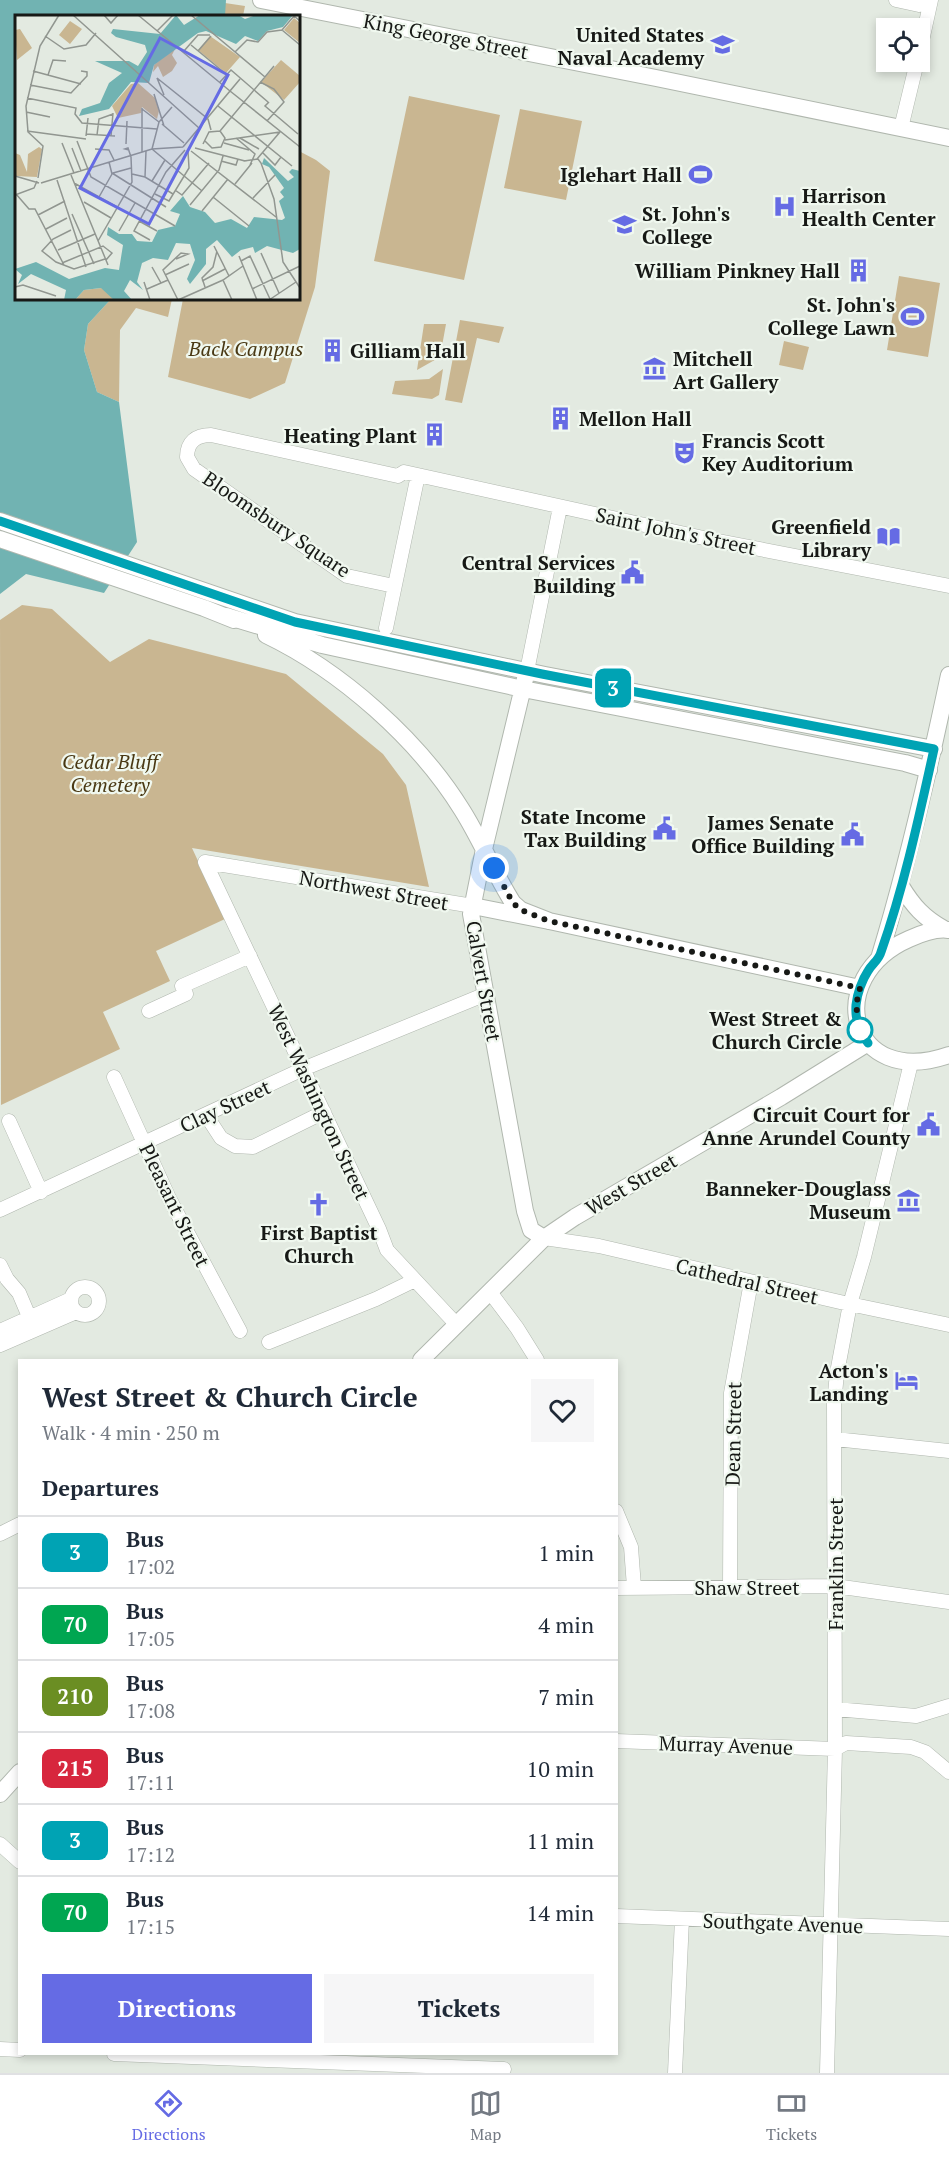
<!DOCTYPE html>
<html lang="en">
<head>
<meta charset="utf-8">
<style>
	:root { --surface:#fff; --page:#f6f6f7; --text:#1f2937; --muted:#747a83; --line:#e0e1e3; --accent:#656be4 }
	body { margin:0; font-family:"PT Serif",serif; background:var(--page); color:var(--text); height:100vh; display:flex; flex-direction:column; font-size:22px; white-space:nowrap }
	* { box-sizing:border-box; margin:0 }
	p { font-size:20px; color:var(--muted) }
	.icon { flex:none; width:33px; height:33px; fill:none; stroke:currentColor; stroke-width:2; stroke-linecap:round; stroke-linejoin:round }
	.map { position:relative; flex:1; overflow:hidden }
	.panel { position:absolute; left:18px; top:1359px; width:600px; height:696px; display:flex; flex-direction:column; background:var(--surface); border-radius:0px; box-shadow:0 3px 9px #0003 }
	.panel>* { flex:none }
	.badge { padding:0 12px; border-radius:9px; font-size:21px; line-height:39px }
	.controls { position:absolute; left:876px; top:18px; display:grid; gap:12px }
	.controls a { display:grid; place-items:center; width:54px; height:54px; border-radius:0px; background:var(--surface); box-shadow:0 3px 9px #0003; font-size:30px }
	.you { position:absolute; width:30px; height:30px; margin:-15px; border:4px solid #fff; border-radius:50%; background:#1a73e8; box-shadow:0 0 0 9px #1a73e833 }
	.map>.badge { position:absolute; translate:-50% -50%; box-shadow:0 0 0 3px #fff }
	h2 { padding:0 24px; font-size:22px; line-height:54px }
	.round { display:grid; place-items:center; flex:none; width:63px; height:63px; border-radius:0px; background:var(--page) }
	.summary { display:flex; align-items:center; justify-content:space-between; height:102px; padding:0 24px }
	h1 { font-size:28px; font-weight:600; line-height:45px }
	.button { display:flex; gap:12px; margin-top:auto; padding:12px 24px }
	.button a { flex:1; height:69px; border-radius:0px; background:var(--accent); color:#fff; font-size:24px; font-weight:600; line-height:69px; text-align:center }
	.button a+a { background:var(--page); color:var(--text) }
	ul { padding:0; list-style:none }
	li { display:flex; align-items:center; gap:18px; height:72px; padding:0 24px; border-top:2px solid var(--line) }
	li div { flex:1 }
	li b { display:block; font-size:22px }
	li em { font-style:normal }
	li .badge { min-width:66px; font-weight:700; text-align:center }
	.dock { display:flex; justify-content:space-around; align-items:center; height:84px; border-top:2px solid var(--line); background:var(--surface); font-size:16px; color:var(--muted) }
	.dock a { display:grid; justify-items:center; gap:3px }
	.dock .current { color:var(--accent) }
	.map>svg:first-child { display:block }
	.green { fill:#c9b691 }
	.water { fill:#71b3b2 }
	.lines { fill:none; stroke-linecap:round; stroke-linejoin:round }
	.minor-casing { stroke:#b0b7ae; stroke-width:15 }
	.major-casing { stroke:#b0b7ae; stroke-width:18 }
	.minor { stroke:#fff; stroke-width:14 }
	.major { stroke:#fff; stroke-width:16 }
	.line-casing { stroke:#fff; stroke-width:14 }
	.line { stroke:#00a3b4; stroke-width:9 }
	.walk { stroke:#171916; stroke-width:6; stroke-dasharray:0 10.8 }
	.stop-dot { fill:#fff; stroke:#00a3b4; stroke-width:3 }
	.labels { text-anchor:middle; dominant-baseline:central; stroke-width:4.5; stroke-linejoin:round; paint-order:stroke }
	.poi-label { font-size:20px; font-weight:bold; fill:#171916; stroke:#f0f8ef; text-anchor:end }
	.street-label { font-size:20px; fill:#171916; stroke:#f0f8ef }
	.park-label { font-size:20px; font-style:italic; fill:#493813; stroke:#f0f8ef }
	.stop-label { font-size:20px; font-weight:bold; fill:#171916; stroke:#f0f8ef; text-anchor:end }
	.inset-road { fill:none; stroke:#919690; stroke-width:1.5 }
	.view { fill:#656be4; fill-opacity:0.15; stroke:#656be4; stroke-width:3 }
	.inset-edge { fill:none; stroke:#171916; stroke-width:3 }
</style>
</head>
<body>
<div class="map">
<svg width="949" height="2073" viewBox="0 0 949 2073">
	<rect width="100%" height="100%" fill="#e3eae1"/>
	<path class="green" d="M225,3l20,3 -2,10h-18z
		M409,96l91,19 -36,165 -90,-19z
		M520,109l62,12 -16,79 -62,-12z
		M299,151l17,9 14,11 -15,116 -30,96 -35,16 -82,-22 15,-78 115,-1z
		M899,276l41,7 -12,74 -41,-7z
		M111,299h61l-4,18 -32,-9 -16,22 -1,72 -22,-10 -13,-42 4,-26z
		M460,320l44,7 -5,16 -22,-5 -15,65 -17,-3z
		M424,324h22l-6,33 -23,13z
		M784,341l25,6 -6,23 -24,-5z
		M443,369l-4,26 -7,4 -40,-5 3,-13 34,-2z
		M22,605l30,4 58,53 39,-23 137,35 97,80 23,31 23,102 -237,-39 33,71 -69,32 14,30 -67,31 17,37 -119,56 -1,-485z"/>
	<path class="water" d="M0,0h226l-1,16h-209v282l95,1 -23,25 -4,26 13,42 22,10 18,140 -33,51 -78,-19 -26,20z"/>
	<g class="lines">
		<defs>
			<path id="minor" d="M896,0l23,5
				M920,50l11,-50
				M901,128l16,-66
				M394,586l-47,-10 -153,-107 -7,-12c0,-15 9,-22 24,-22l187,41 6,-4 304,67 241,47
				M386,628l32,-153
				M527,671l33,-164
				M205,862l174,367 8,21 70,75
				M205,862l268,44
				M149,1011l37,-17 -4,-8 68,-30
				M114,1077l55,121 71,133
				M206,1115l15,23 14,8 18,1 71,-35
				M9,1121l32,71
				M0,1210l303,-141 183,-75
				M544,1238l55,8 241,56 109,23
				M0,1265l7,14 12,14 14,33
				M71 1301a14 14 0 1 1 28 0a14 14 0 1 1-28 0Z
				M490,1292l27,36 20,32
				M0,1331l71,-32
				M269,1342l107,-43 39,-19
				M0,1345l76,-33
				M835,1439l114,12
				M616,1511l15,36 3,40
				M0,1534l20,-10
				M730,1587l1,-194 20,-111
				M616,1588l219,-2 114,16
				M835,1709l81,7 33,-10
				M616,1741l219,8 11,-6 65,4 14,5 24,20
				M0,1844l20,18
				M616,1916l333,13
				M0,2049l20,1
				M114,2054l390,15
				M675,2073l7,-154
				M827,2073l8,-324 -1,-345 3,-31 13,-69 14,-47 47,-194"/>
			<path id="major" d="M261,0l395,78 293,60
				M0,521l295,101 250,53 389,74
				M0,539l204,69 30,12
				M226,616l96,29 201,44 382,74 24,7
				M266,635c75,36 152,104 196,175 19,30 32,63 51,93l8,7 28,11
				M525,679l-41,170 -13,65 54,297 6,19 13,8
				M901,886c12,20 23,32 43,43
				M473,906l76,15 311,67
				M949,930c-12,-2 -29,4 -40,9 -87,38 -61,151 40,116
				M880,955c28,-92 49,-185 69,-280
				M421,1360l123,-122 31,-21 206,-120 87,-54
				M0,1794l20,-22"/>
		</defs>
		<use href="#minor" class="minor-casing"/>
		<use href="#major" class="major-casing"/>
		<use href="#minor" class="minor"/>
		<use href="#major" class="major"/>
	</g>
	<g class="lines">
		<defs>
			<path id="line" d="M0,521l295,101 247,52 392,75c-15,68 -30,138 -53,203 -2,8 -9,12 -13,19 -6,9 -11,23 -12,34 -1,14 4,28 12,38"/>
		</defs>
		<use href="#line" class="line-casing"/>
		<use href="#line" class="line"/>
		<path class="walk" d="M494,868l19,35 8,7 28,11 311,67 -4,17 4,25"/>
	</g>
	<defs>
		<symbol id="university-bare" viewBox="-9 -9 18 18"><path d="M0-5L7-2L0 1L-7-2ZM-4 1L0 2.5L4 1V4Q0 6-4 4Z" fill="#656be4" stroke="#f0f8ef" stroke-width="2.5" paint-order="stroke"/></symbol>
		<symbol id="stadium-bare" viewBox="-9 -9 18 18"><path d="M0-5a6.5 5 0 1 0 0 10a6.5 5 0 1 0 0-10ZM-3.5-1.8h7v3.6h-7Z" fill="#656be4" stroke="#f0f8ef" stroke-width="2.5" paint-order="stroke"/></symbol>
		<symbol id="hospital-bare" viewBox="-9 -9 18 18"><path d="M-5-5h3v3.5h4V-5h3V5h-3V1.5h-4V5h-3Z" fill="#656be4" stroke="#f0f8ef" stroke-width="2.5" paint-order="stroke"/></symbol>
		<symbol id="building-bare" viewBox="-9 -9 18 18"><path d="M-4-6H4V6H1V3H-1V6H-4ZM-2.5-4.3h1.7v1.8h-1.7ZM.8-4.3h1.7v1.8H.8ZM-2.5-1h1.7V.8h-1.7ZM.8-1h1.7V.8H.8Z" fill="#656be4" stroke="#f0f8ef" stroke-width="2.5" paint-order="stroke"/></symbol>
		<symbol id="museum-bare" viewBox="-9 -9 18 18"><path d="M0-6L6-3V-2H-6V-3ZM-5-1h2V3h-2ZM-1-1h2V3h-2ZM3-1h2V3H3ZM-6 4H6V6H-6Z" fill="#656be4" stroke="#f0f8ef" stroke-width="2.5" paint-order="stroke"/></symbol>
		<symbol id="theatre-bare" viewBox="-9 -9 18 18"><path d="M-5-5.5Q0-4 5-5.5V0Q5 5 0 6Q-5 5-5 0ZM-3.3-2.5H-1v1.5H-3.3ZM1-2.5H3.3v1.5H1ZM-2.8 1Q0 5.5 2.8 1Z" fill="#656be4" stroke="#f0f8ef" stroke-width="2.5" paint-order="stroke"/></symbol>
		<symbol id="library-bare" viewBox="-9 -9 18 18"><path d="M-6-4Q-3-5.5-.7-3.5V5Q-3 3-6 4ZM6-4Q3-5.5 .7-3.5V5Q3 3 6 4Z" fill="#656be4" stroke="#f0f8ef" stroke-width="2.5" paint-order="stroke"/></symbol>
		<symbol id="civic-bare" viewBox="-9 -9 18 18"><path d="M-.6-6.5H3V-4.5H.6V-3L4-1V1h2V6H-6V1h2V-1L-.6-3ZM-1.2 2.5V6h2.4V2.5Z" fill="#656be4" stroke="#f0f8ef" stroke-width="2.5" paint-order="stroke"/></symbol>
		<symbol id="church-bare" viewBox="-9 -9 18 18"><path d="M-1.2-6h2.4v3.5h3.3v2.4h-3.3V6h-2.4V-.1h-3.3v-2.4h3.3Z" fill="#656be4" stroke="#f0f8ef" stroke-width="2.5" paint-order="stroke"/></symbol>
		<symbol id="hotel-bare" viewBox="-9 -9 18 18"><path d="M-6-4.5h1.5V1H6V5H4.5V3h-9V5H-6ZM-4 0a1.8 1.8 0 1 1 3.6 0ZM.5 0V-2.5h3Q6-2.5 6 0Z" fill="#656be4" stroke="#f0f8ef" stroke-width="2.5" paint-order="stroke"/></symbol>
	</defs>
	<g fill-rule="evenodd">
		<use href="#university-bare" x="706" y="28" width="33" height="33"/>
		<use href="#stadium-bare" x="684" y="158" width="33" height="33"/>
		<use href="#hospital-bare" x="768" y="190" width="33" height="33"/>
		<use href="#university-bare" x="608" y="208" width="33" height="33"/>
		<use href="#building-bare" x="842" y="254" width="33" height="33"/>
		<use href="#stadium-bare" x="896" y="300" width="33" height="33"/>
		<use href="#building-bare" x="316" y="334" width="33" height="33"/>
		<use href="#museum-bare" x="638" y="352" width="33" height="33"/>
		<use href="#building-bare" x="544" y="402" width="33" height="33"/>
		<use href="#building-bare" x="418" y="418" width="33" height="33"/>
		<use href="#theatre-bare" x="668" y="436" width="33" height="33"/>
		<use href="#library-bare" x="872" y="520" width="33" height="33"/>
		<use href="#civic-bare" x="616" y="556" width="33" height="33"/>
		<use href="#civic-bare" x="648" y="812" width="33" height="33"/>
		<use href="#civic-bare" x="836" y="818" width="33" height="33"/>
		<use href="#civic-bare" x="912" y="1108" width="33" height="33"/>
		<use href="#museum-bare" x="892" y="1184" width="33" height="33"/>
		<use href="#church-bare" x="302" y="1188" width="33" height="33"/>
		<use href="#hotel-bare" x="890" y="1364" width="33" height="33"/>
	</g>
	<circle class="stop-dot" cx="860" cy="1030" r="12"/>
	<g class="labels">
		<g class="poi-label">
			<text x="704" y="34">United States<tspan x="704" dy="23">Naval Academy</tspan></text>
			<text x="682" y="174">Iglehart Hall</text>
			<text x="802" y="195" text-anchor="start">Harrison<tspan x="802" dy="23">Health Center</tspan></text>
			<text x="642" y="213" text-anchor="start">St. John's<tspan x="642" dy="23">College</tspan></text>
			<text x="840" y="270">William Pinkney Hall</text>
			<text x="895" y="304">St. John's<tspan x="895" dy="23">College Lawn</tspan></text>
			<text x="350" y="350" text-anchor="start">Gilliam Hall</text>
			<text x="673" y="358" text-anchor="start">Mitchell<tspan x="673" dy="23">Art Gallery</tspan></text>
			<text x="579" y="418" text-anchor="start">Mellon Hall</text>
			<text x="417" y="435">Heating Plant</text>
			<text x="702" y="440" text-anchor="start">Francis Scott<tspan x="702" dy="23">Key Auditorium</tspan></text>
			<text x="871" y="526">Greenfield<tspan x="871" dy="23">Library</tspan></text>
			<text x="615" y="562">Central Services<tspan x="615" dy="23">Building</tspan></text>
			<text x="646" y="816">State Income<tspan x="646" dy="23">Tax Building</tspan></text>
			<text x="834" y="822">James Senate<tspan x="834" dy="23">Office Building</tspan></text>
			<text x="910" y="1114">Circuit Court for<tspan x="910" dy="23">Anne Arundel County</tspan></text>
			<text x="891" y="1188">Banneker-Douglass<tspan x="891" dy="23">Museum</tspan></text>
			<text x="319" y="1232" text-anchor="middle">First Baptist<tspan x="319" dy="23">Church</tspan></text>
			<text x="888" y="1370">Acton's<tspan x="888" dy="23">Landing</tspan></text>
		</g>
		<g class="street-label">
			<text transform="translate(446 36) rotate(11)">King George Street</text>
			<text transform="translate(277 524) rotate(34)">Bloomsbury Square</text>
			<text transform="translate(676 531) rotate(12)">Saint John's Street</text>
			<text transform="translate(374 890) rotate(10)">Northwest Street</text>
			<text transform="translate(484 981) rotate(80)">Calvert Street</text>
			<text transform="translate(319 1102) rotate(65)">West Washington Street</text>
			<text transform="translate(225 1106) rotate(-25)">Clay Street</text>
			<text transform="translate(631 1184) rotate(-30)">West Street</text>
			<text transform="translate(175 1205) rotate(64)">Pleasant Street</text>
			<text transform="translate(747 1281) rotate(13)">Cathedral Street</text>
			<text transform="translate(733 1434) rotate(-89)">Dean Street</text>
			<text transform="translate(835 1564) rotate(-90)">Franklin Street</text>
			<text x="747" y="1587">Shaw Street</text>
			<text transform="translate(726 1745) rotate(2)">Murray Avenue</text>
			<text transform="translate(783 1923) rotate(2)">Southgate Avenue</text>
		</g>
		<g class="park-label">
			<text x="246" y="348">Back Campus</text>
			<text x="110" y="761">Cedar Bluff<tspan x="110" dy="23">Cemetery</tspan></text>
		</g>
		<g class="stop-label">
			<text x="842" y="1018">West Street &amp;<tspan x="842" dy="23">Church Circle</tspan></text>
		</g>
	</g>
	<g transform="translate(15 15)">
		<rect width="285" height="285" fill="#e3eae1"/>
		<path d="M279,3l6,5v20l-16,-13zM55,6l12,8 -12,15 -11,-9zM5,14l12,19 -15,12 -2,-30zM195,21l30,21 -14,16 -28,-23zM161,32l-4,8 5,8 -5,8 -9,6 -5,-11 -5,6 1,-7zM266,45l19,16v6l-16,18 -23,-18zM123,68l17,15 4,13 -2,8 -15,-12 -1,6 -23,5 -6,-12 19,-22zM24,132l3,2 -5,28 -22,-1v-23l5,2 7,17 1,-18zM86,273l6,1 7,11h-39l9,-10z" fill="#c9b691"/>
		<path d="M161,0l8,10 16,-10h38l7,4 11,-4h37l-10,12 -16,4 -9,10 -13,-5 -9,8 -30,-13 -8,2 -44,32 -5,18 -18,-1 -22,27 -30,7 3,-7 18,-6 9,-20 13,-10 -27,-12h34l9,5 9,-14 -2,-7 -29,-8 -5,-4 2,-4 47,5zM249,143l24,23 6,-4 -5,-5 3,-3 8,2v78l-7,4 -26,-7 -12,7 -2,-6 -12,3 -9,7 -15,-17 -11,9v15l-16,20 -3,-5 8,-19 -5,-16 -14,-1 -8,17 -15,-2 -11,5 -5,19 6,8 -13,-10 -6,11 8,9h-18l-13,-12 -17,2 -9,10h-11l2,-10 -35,-16 -13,10 4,-9 -7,-6 21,-7 33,17 36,-11 14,2 4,-25 -16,-10 1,-8 11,7h13l5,7 15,1 6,-12 17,-4 5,-12 -10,-3 13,-15 7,11 15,5 10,11 16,-4 16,9 7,-11 28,3 3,-2 -6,-17 5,-4 -4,-5 4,-4 -15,-21 -7,-3z" fill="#71b3b2"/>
		<path class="inset-road" d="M58,0l126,113M89,0l7,8 7,-8M123,0l92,76 -47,56M176,0l74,62M267,15l12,-14 6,5M267,15l18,15M142,16l16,-16M30,21l19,13 22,-4 10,-12M176,30l35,29M169,36l14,-16h12M183,36l13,-15M220,37l12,-12 11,2 9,-10 15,-2M18,56l48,13M33,60l5,-15 13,1M225,64l-10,12 70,56M205,67l11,-12 37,32M245,67l14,7 10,13 -17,19M15,70l41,8 16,-17v-4l-6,-1M139,79l10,32M149,80l-7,-17 51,41 3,11M12,83l49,10 -1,6 7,9 75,6M254,87l-4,4 33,28M203,91l74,60M127,93v44M127,94l17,13M11,97l24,5M147,109l22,19M12,116l59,8M205,116l54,-65M71,119l29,2M82,120l2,-16 14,-5M71,121l2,-18M96,121l2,-23M221,123l19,16 -5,11M225,123l19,11M210,125l55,-8M62,126l14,36 84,49M190,126l7,7 9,-1 4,-9 -5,-7M47,128l12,30M209,128l25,7M111,129l1,-23M188,129l6,-12 11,-1M57,133l9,23M180,133l50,13M80,134l14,1 5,10M137,134l50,42M137,134l7,-27 13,-15M176,136l85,66M248,138l12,12 6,-8M242,144l23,-27M206,146l15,4 2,-6M229,146l14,-2 3,4 13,36 9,63 17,26M97,158l54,34M98,158l18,-5M117,159l13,3 28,17M56,160l37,90M0,161l24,7M130,162l1,-26M23,163l5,-32 -15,-14 -2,-26 14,-60 19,-31M42,165l29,87M137,166l13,-21M26,168l111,-34 31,-2M59,168l43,24M220,169l17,-21M160,175l7,5 27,-32M1,179l13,15h6l29,56M140,179l14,7 20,-33 -1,-17M0,180l19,-7 3,-7M84,182l13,-23 -3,-12M198,182l36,29M238,183l22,-23M69,187l27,16M175,190l29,-35 4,-14M187,196l26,-32M57,199l22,50M23,200l27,-14M124,206l18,10M31,214l21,-11M56,215l-18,9 -11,12 14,11 18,7 31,-10M104,216l16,-28M135,225l-16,-9 32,-59 19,-22M83,226l34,-59 -1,-25 -3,-9 -3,1 4,1M199,231l15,30M43,235l37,-16M246,238l18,40M224,241l18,44M161,244l12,-5 -7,-1 -18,17 15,30M226,246l9,-5 20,43M47,248l41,-17 9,7 -6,7M137,252l9,16M150,260l24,-11M208,265l9,20M187,266l23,-12M129,267l6,18M0,272l8,-2 33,11M190,272l-3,-9 11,-11 4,-16M132,274l21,-9M237,274l48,-23M163,285l45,-20 20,-14M254,285l27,-18"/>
		<path class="view" d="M145,23l68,37 -79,149 -69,-36z"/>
		<rect width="285" height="285" class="inset-edge"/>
	</g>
</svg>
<div class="controls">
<a><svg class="icon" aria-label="locate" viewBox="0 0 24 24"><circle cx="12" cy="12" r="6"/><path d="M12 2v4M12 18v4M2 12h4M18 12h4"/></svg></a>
</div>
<div class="you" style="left:494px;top:868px"></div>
<b class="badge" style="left:613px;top:688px;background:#00a3b4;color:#fff">3</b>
<section class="panel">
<div class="summary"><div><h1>West Street &amp; Church Circle</h1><p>Walk · 4 min · 250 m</p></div><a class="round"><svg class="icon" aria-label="heart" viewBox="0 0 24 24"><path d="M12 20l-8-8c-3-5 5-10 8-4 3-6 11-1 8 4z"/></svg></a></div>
<h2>Departures</h2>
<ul>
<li><span class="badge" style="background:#00a3b4;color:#fff">3</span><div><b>Bus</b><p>17:02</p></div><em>1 min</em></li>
<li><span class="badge" style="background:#00a651;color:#fff">70</span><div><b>Bus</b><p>17:05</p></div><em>4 min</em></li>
<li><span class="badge" style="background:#6b8e23;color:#fff">210</span><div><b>Bus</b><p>17:08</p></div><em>7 min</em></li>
<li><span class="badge" style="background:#d7263d;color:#fff">215</span><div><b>Bus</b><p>17:11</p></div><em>10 min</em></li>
<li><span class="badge" style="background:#00a3b4;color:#fff">3</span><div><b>Bus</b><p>17:12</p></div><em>11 min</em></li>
<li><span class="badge" style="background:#00a651;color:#fff">70</span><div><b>Bus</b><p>17:15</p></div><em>14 min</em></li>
</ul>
<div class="button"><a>Directions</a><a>Tickets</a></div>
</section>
</div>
<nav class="dock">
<a class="current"><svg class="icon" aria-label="directions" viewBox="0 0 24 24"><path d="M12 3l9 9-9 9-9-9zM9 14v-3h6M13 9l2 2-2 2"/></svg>Directions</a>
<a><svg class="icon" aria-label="map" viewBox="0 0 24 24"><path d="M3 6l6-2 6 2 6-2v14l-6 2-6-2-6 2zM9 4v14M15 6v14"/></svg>Map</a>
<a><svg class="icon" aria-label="tickets" viewBox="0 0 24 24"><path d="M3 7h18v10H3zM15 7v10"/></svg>Tickets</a>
</nav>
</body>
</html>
